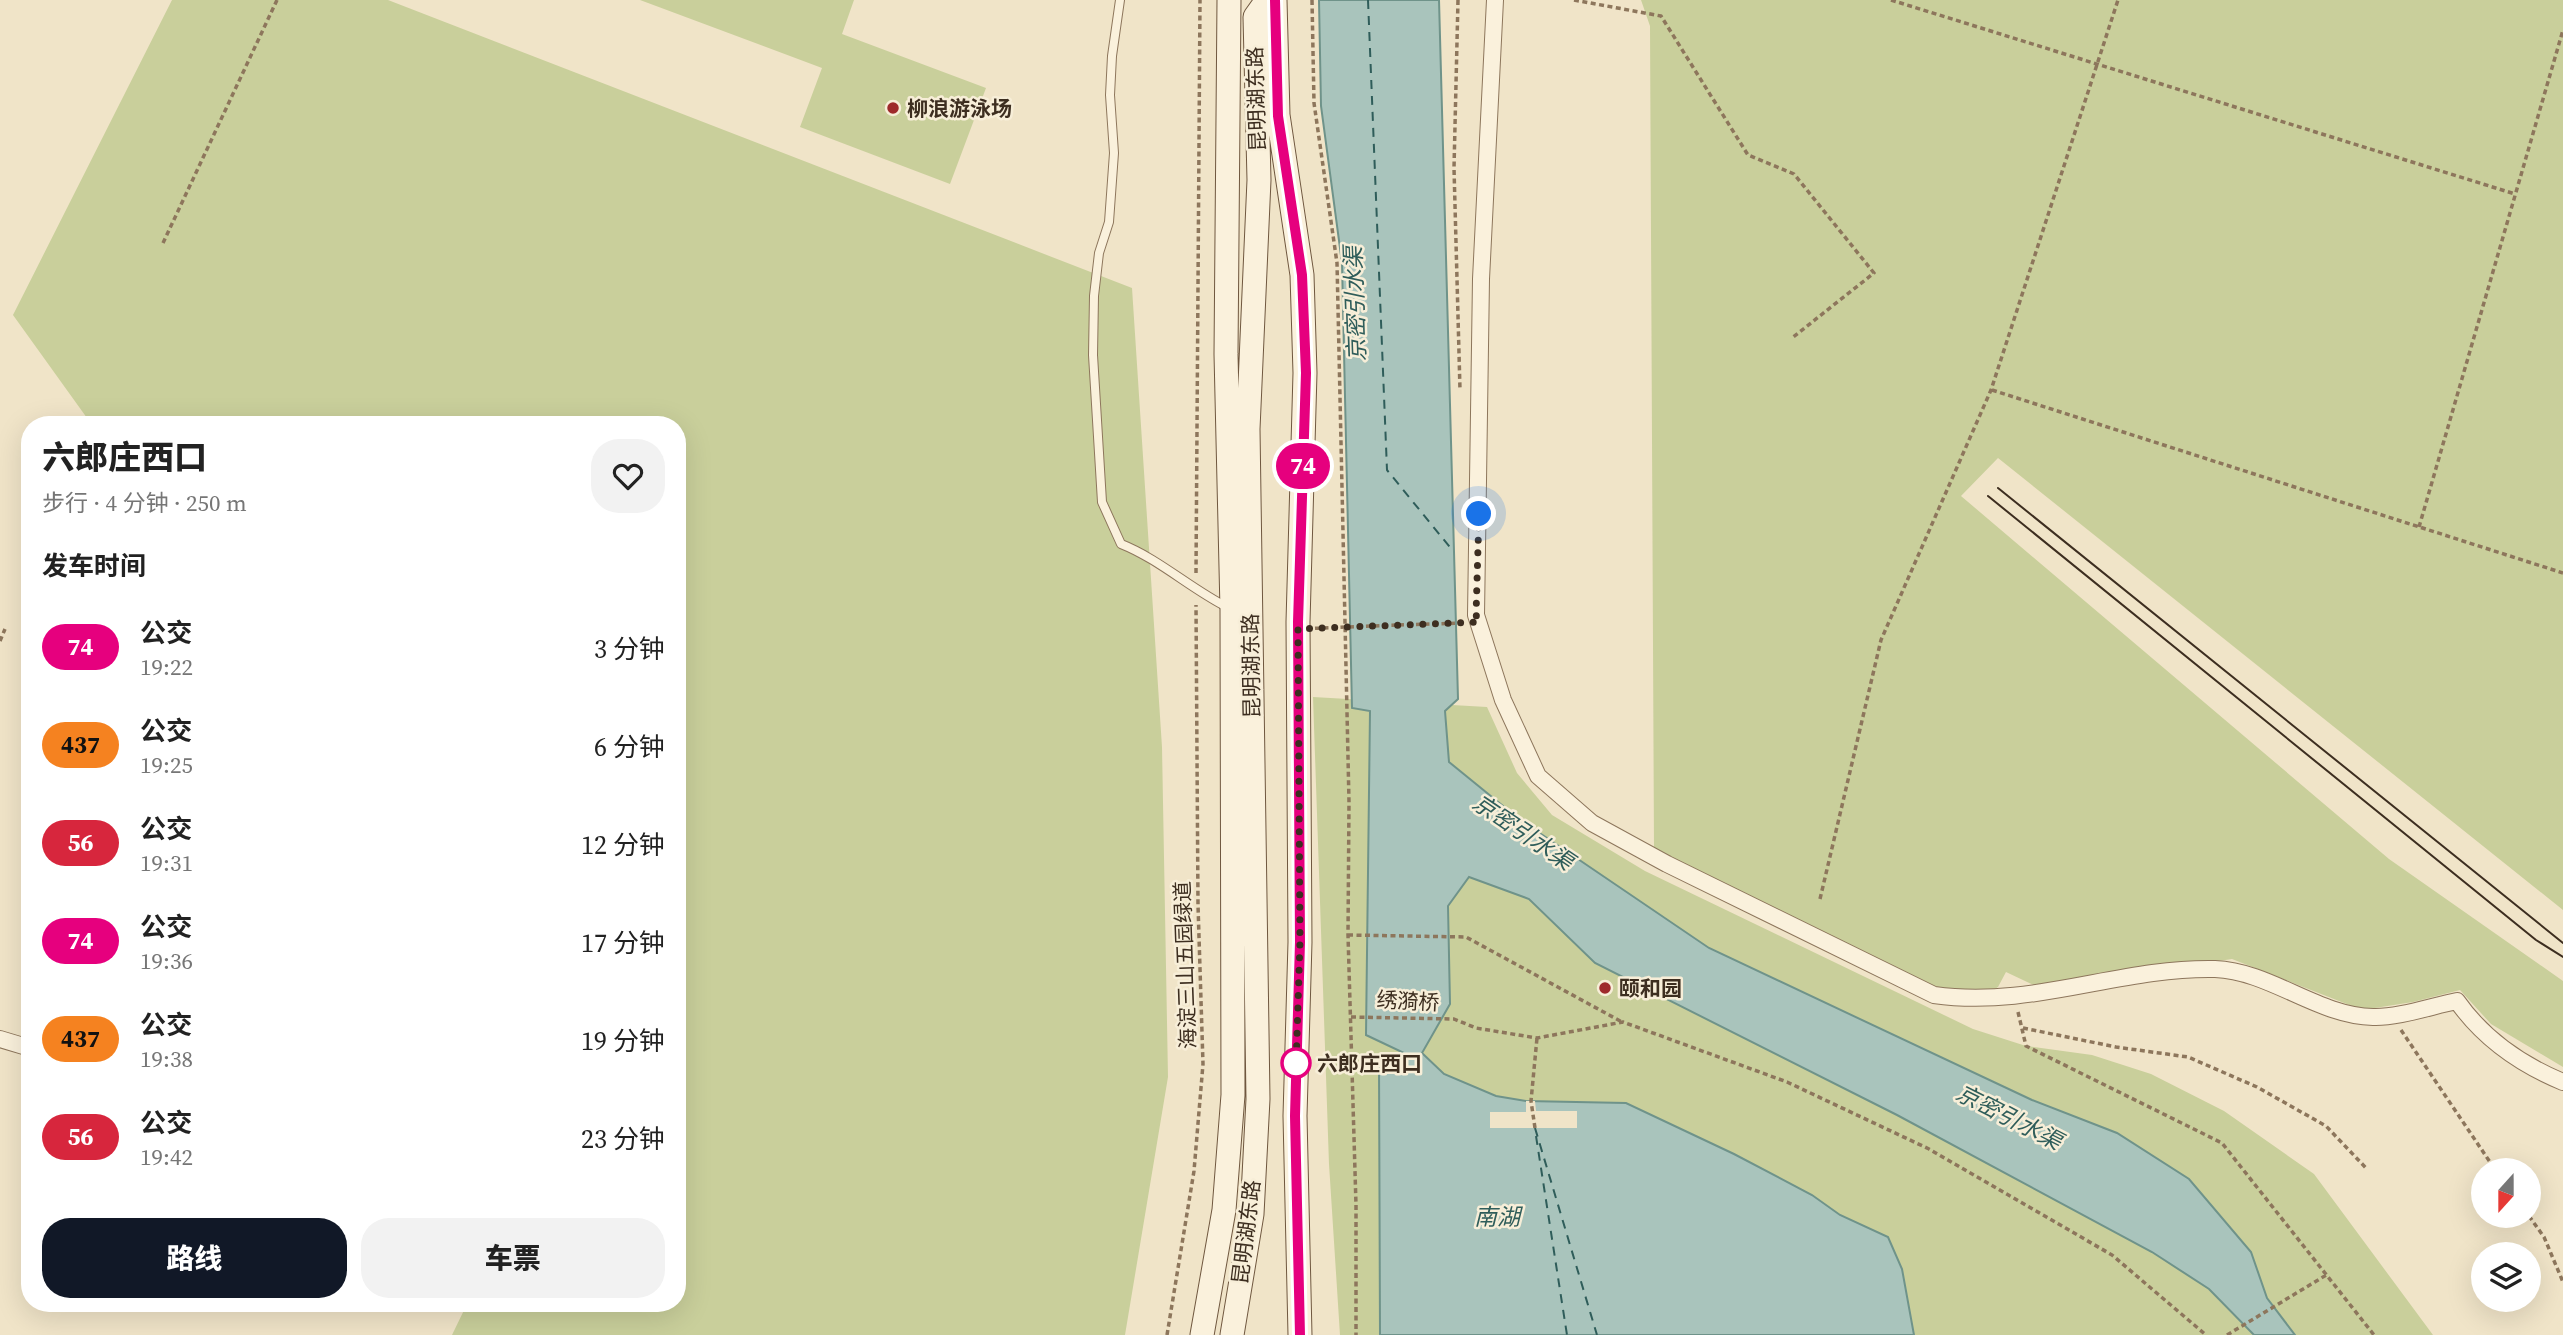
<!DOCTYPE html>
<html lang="zh">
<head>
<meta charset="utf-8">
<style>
	:root { --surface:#fff; --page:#f2f2f2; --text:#222; --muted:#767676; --accent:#111827 }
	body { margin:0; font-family:"Source Serif 4","Noto Sans SC",serif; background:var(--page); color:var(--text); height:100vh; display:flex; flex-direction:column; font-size:26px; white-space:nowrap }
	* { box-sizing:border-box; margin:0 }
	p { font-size:23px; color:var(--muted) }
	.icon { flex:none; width:38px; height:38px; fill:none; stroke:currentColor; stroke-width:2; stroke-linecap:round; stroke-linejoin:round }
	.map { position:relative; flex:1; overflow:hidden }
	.panel { position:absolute; left:21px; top:416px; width:665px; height:896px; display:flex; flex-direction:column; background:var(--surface); border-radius:28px; box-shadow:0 7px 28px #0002 }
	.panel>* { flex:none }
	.badge { padding:0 14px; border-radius:23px; font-size:24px; line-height:46px }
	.needle { width:46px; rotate:201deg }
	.tools { position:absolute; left:2471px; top:1158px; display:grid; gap:14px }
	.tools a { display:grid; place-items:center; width:70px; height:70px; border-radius:50%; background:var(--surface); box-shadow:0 7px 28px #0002; font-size:35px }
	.you { position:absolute; width:35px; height:35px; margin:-18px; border:5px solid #fff; border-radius:50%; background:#1a73e8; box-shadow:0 0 0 10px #1a73e833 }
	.map>.badge { position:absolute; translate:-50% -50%; box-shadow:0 0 0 4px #fff }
	h2 { padding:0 21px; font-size:26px; line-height:63px }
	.round { display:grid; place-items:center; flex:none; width:74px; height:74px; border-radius:28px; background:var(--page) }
	.overview { display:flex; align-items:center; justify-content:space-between; height:119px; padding:0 21px }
	h1 { font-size:33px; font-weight:800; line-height:52px }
	.action { display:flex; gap:14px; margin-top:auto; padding:14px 21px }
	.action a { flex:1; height:80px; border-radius:28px; background:var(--accent); color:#fff; font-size:28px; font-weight:800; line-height:80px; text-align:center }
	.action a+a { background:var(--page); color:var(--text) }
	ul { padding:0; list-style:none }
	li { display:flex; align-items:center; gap:21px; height:98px; padding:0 21px }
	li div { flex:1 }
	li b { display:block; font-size:26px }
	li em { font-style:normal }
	li .badge { min-width:77px; font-weight:700; text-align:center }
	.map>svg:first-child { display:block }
	.green { fill:#c9cf9b }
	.water { fill:#a9c4bc; stroke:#6f938a; stroke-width:2 }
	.pier { fill:#f0e4c8 }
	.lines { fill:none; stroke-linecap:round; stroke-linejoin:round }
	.ferry { stroke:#2f5d5a; stroke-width:2; stroke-dasharray:9 7; stroke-linecap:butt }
	.lane-casing { stroke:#8d765c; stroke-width:10 }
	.street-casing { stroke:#8d765c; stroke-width:18 }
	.secondary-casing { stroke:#6f573f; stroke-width:25 }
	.path { stroke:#8d765c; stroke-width:3.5; stroke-dasharray:5 3.5; stroke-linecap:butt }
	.lane { stroke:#faf1dc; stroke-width:8 }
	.street { stroke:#faf1dc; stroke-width:16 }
	.secondary { stroke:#faf1dc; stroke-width:23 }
	.tram { stroke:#3d2e20; stroke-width:2 }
	.path-bridge { stroke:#8d765c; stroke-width:3.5; stroke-dasharray:5 3.5; stroke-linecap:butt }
	.line-casing { stroke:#fff; stroke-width:16 }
	.line { stroke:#e6007e; stroke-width:10 }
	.walk { stroke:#3d2e20; stroke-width:7; stroke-dasharray:0 12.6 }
	.poi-dot { fill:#9e2a2b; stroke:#f7eed8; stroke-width:2.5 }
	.stop-dot { fill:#fff; stroke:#e6007e; stroke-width:3.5 }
	.labels { text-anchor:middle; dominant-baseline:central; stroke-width:5; stroke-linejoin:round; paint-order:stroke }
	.street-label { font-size:21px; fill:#3d2e20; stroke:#f7eed8 }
	.poi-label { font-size:21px; font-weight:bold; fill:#3d2e20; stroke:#f7eed8; text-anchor:start }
	.stop-label { font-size:21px; font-weight:bold; fill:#3d2e20; stroke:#f7eed8; text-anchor:start }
	.water-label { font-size:23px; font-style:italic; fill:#2f5d5a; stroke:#f7eed8 }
</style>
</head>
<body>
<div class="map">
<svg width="2563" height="1335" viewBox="0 0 2563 1335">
	<rect width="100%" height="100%" fill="#f0e4c8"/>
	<path class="green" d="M172,0h216l744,288 30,459 6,330 -43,258h-673l15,-31h210v-879h-585l-79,-110z
		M640,0h214l-12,34 144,54 -36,96 -150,-57 22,-59z
		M1641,0h922v910l-565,-452 -37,38 428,363 174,122v86l-72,-43 -31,-34 -47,12 -51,8 -130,-51 -192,29 -34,-16 -8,15 -10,6 -57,-4 -277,-140 -4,-823z
		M1313,697l174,10 30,66 35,42 93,56 328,158 53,17 66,9 59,19 73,37 90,63 119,161h-1093l-11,-171z"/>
	<path class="water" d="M1319,0h120l19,699 -13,12 4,51 70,57 190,129 323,152 85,33 72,46 62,73 16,46 28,37h-41l-45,-46 -57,-37 -255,-137 -302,-152 -66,-64 -60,-22 -21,29 2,98 -28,49 22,21 52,22 30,5 100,2 108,51 78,41 28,20 48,22 14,32 12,66h-534l-1,-272 23,-11 -36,-17 4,-324 -18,-3 -10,-445 -21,-157z"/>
	<path class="pier" d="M1526,1101h9l1,10h41v17h-87v-16h36z"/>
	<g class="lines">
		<path class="ferry" d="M1368,0l19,470 66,81
			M1535,1128l62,207
			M1536,1136l31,199"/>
		<defs>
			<path id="lane" d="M1120,0l-8,56 -2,39 4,58 -5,69 -10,31 -5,43 -1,59 9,147 19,42c38,15 70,45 106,63"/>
			<path id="street" d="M1495,0l-14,279 -5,336 27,85 35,76 54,47 75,41 267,131c98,14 185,-28 281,-26 55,2 103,47 158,48 24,1 59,-11 84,-16 26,37 65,64 106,81
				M0,1039l30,9"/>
			<path id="secondary" d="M1275,0l3,115 24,160 3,98 -7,249 2,320 -5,174 5,219
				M1202,1335l22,-125 9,-115 -1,-485 -6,-256 3,-354
				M1232,1335l20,-121 6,-115 -10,-670 11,-249 -4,-163 12,-17"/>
		</defs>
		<use href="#lane" class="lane-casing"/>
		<use href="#street" class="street-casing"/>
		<use href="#secondary" class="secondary-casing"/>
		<path class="path" d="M1312,0l2,103 23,160 12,539 -1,133 8,270v130
			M1458,0l-4,168 6,222
			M1574,0l87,16 87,139 46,19 80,99 -82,65
			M1891,0l624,194
			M163,243l114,-243
			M1992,390l571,183
			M2419,527l144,-497
			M1196,573l4,-573
			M1399,625l63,-2
			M0,641l5,-12
			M1820,899l61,-259 110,-250 127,-390
			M1348,935l118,2 156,85
			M2018,1012l8,34 196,97 152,192
			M1351,1017l103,2 22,9 61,10 86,-16 164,60 142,67 183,106 94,80
			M2023,1028l93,19 72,10 69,30 69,39 40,42
			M2401,1030l95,141
			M1535,1128l-4,-27 6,-63
			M2529,1216l15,21 19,45
			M1167,1335l27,-164 9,-107 -5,-159 -2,-300
			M2227,1335l101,-61"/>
		<use href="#lane" class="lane"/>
		<use href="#street" class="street"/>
		<use href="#secondary" class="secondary"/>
		<path class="tram" d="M1998,488l565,455
			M1988,496l548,444 27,17"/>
		<path class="path-bridge" d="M1298,629l101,-4"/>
	</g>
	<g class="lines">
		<defs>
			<path id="line" d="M1275,0l3,116 24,159 4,98 -8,249 2,320 -5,174 5,219"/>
		</defs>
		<use href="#line" class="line-casing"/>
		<use href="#line" class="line"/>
		<path class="walk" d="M1296,1063v4l4,-125 -2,-313 181,-7 -3,-7 3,-101"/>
	</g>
	<g class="poi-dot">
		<circle cx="893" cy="108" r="7"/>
		<circle cx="1605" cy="988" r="7"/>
	</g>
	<circle class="stop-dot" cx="1296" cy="1063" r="14"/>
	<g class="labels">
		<g class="street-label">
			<text transform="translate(1256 99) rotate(-92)">昆明湖东路</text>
			<text transform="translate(1251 666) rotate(-91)">昆明湖东路</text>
			<text transform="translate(1185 965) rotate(-92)">海淀三山五园绿道</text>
			<text transform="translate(1408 1001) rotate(3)">绣漪桥</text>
			<text transform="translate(1246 1232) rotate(-83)">昆明湖东路</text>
		</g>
		<g class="poi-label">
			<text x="907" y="108">柳浪游泳场</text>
			<text x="1619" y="988">颐和园</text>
		</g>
		<g class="stop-label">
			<text x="1317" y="1063">六郎庄西口</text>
		</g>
		<g class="water-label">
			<text transform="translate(1355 304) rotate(-92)">京密引水渠</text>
			<text transform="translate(1523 832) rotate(34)">京密引水渠</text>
			<text transform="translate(2009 1117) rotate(27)">京密引水渠</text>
			<text x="1497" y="1217">南湖</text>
		</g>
	</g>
</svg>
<div class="tools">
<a><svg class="needle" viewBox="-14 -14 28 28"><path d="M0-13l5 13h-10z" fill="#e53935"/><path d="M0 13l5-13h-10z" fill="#767676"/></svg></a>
<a><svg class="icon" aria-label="layers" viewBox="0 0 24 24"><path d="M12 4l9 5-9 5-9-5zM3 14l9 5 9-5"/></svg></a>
</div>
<div class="you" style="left:1479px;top:514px"></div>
<b class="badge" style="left:1303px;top:466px;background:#e6007e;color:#fff">74</b>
<section class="panel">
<div class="overview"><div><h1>六郎庄西口</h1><p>步行 · 4 分钟 · 250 m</p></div><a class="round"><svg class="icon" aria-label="heart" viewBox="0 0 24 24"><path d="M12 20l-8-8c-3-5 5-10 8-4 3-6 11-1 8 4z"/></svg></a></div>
<h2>发车时间</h2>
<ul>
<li><span class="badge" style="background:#e6007e;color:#fff">74</span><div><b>公交</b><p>19:22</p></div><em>3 分钟</em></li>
<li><span class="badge" style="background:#f58220;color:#111">437</span><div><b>公交</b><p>19:25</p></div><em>6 分钟</em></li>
<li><span class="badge" style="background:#d7263d;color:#fff">56</span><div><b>公交</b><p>19:31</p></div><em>12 分钟</em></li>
<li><span class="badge" style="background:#e6007e;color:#fff">74</span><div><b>公交</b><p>19:36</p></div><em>17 分钟</em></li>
<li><span class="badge" style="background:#f58220;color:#111">437</span><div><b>公交</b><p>19:38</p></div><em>19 分钟</em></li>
<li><span class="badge" style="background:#d7263d;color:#fff">56</span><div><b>公交</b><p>19:42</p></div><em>23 分钟</em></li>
</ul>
<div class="action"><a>路线</a><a>车票</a></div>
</section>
</div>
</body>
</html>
